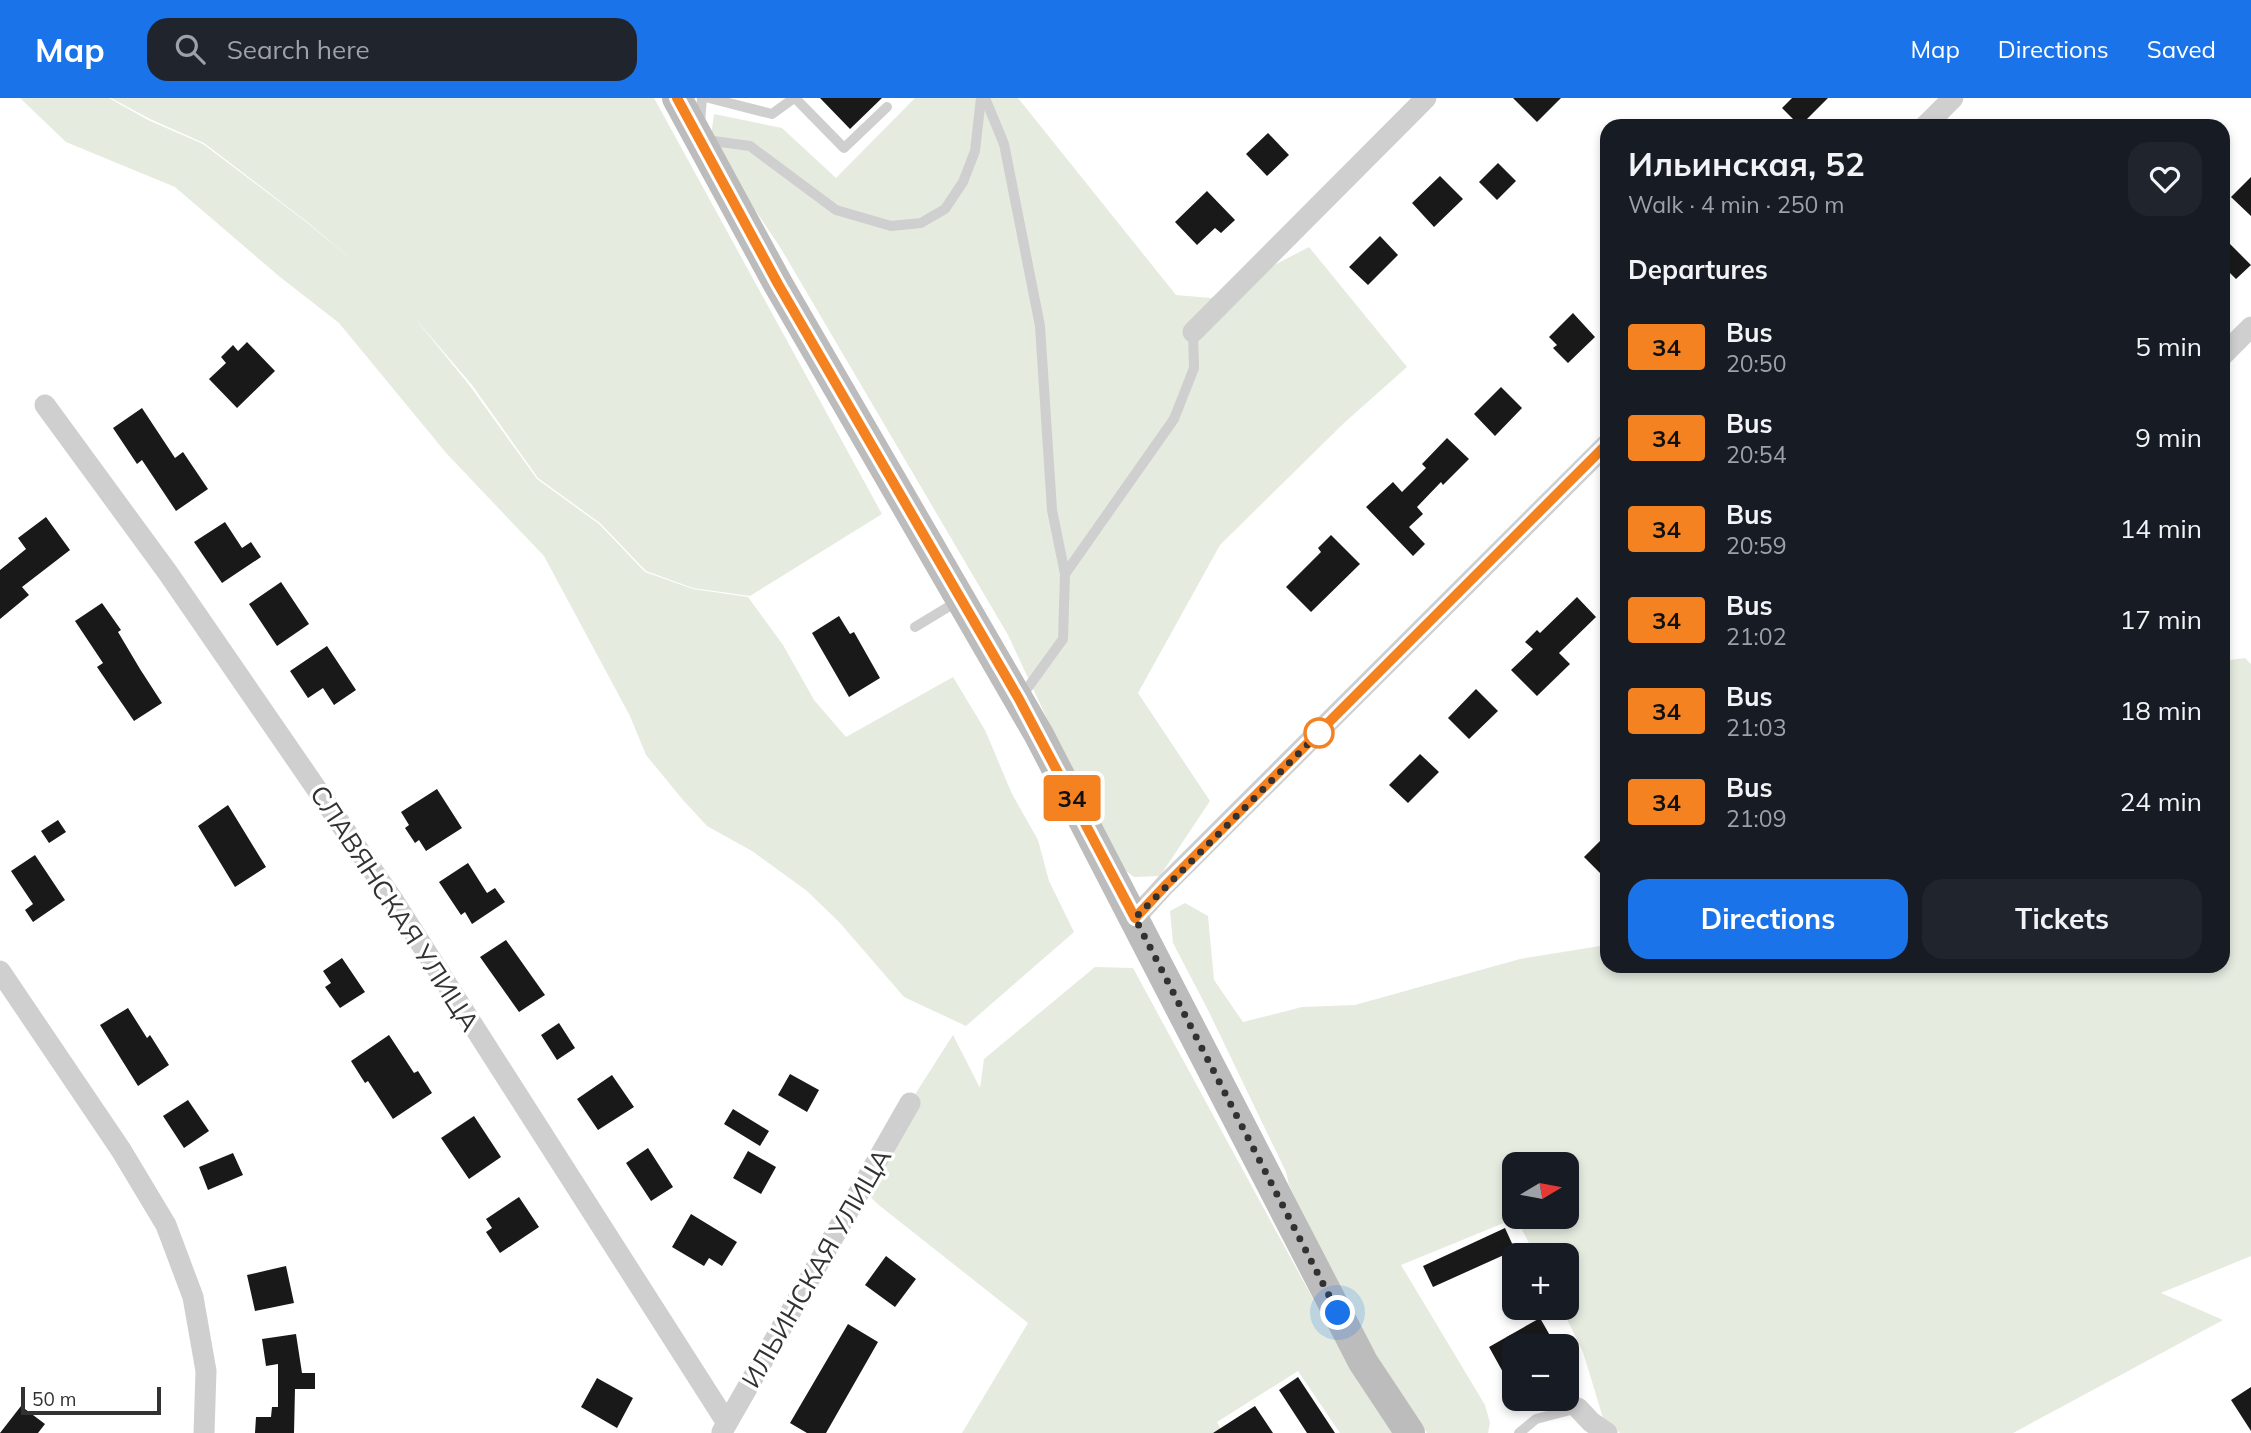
<!DOCTYPE html>
<html lang="en">
<head>
<meta charset="utf-8">
<style>
	:root { --surface:#171b24; --page:#20242c; --text:#f1f3f6; --muted:#9ea1a6; --accent:#1a73e8 }
	body { margin:0; font-family:Mulish,sans-serif; background:var(--page); color:var(--text); height:100vh; display:flex; flex-direction:column; font-size:26px; white-space:nowrap }
	* { box-sizing:border-box; margin:0 }
	p { font-size:23px; color:var(--muted) }
	.icon { flex:none; width:38px; height:38px; fill:none; stroke:currentColor; stroke-width:2; stroke-linecap:round; stroke-linejoin:round }
	.map { position:relative; flex:1; overflow:hidden }
	.drawer { position:absolute; left:1600px; top:21px; width:630px; height:854px; display:flex; flex-direction:column; background:var(--surface); border-radius:21px; box-shadow:0 4px 10px #0003 }
	.drawer>* { flex:none }
	.badge { padding:0 14px; border-radius:5px; font-size:24px; line-height:46px }
	.needle { width:46px; rotate:80deg }
	.tools { position:absolute; left:1502px; top:1054px; display:grid; gap:14px }
	.tools a { display:grid; place-items:center; width:77px; height:77px; border-radius:14px; background:var(--surface); box-shadow:0 4px 10px #0003; font-size:35px }
	.scale { position:absolute; left:21px; bottom:18px; width:140px; box-sizing:border-box; padding-left:7px; border:4px solid #323232; border-top:0; font-size:19px; line-height:24px; white-space:nowrap; color:#323232; -webkit-text-stroke:5px #fff; paint-order:stroke }
	.you { position:absolute; width:35px; height:35px; margin:-18px; border:5px solid #fff; border-radius:50%; background:#1a73e8; box-shadow:0 0 0 10px #1a73e833 }
	.map>.badge { position:absolute; translate:-50% -50%; box-shadow:0 0 0 4px #fff }
	h2 { padding:0 28px; font-size:26px; line-height:63px }
	.round { display:grid; place-items:center; flex:none; width:74px; height:74px; border-radius:21px; background:var(--page) }
	.overview { display:flex; align-items:center; justify-content:space-between; height:119px; padding:0 28px }
	h1 { font-size:33px; font-weight:700; line-height:52px }
	.action { display:flex; gap:14px; margin-top:auto; padding:14px 28px }
	.action a { flex:1; height:80px; border-radius:21px; background:var(--accent); color:#fff; font-size:28px; font-weight:700; line-height:80px; text-align:center }
	.action a+a { background:var(--page); color:var(--text) }
	ul { padding:0; list-style:none }
	li { display:flex; align-items:center; gap:21px; height:91px; padding:0 28px }
	li div { flex:1 }
	li b { display:block; font-size:26px }
	li em { font-style:normal }
	li .badge { min-width:77px; font-weight:700; text-align:center }
	header { display:flex; align-items:center; gap:42px; box-sizing:border-box; height:98px; padding:0 35px; background:var(--accent); color:#fff }
	header strong { font-size:33px }
	nav { display:flex; gap:38px; margin-inline-start:auto; font-size:24px }
	.search { width:490px; height:63px; background:var(--page); display:flex; align-items:center; gap:18px; box-sizing:border-box; padding:0 24px; border-radius:21px; color:var(--muted); font-size:26px }
	.map>svg:first-child { display:block }
	.green { fill:#e5ebdf; fill-rule:evenodd }
	.building { fill:#191919 }
	.lines { fill:none; stroke-linecap:round; stroke-linejoin:round }
	.lane { stroke:#cfcfcf; stroke-width:10 }
	.street { stroke:#cfcfcf; stroke-width:21 }
	.secondary { stroke:#bcbcbc; stroke-width:30 }
	.line-casing { stroke:#fff; stroke-width:16 }
	.line { stroke:#f58220; stroke-width:10 }
	.walk { stroke:#323232; stroke-width:7; stroke-dasharray:0 12.6 }
	.stop-dot { fill:#fff; stroke:#f58220; stroke-width:3.5 }
	.labels { text-anchor:middle; dominant-baseline:central; stroke-width:7; stroke-linejoin:round; paint-order:stroke }
	.street-label { font-size:26px; fill:#323232; stroke:#fff }
</style>
</head>
<body>
<header>
<strong>Map</strong>
<div class="search"><svg class="icon" aria-label="search" viewBox="0 0 24 24"><circle cx="10" cy="10" r="6"/><path d="M15 15l6 6"/></svg>Search here</div>
<nav><a>Map</a><a>Directions</a><a>Saved</a></nav>
</header>
<div class="map">
<svg width="2251" height="1335" viewBox="0 0 2251 1335">
	<rect width="100%" height="100%" fill="#fff"/>
	<path class="green" d="M20,0h89l39,22 55,24 102,77 57,47 -56,-47 -102,-78 -54,-24 -39,-21h543l228,416 -132,82 -57,-8 -47,-17 -46,-48 -62,-45 -66,-93 -59,-69 57,70 67,93 62,45 46,48 48,17 55,8 35,48 31,55 32,37 107,-60 32,53 27,64 26,46 11,41 25,51 -108,94 -62,-29 -64,-74 -33,-32 -55,-40 -45,-25 -24,-26 -37,-45 -16,-39 -86,-160 -97,-102 -108,-131 -59,-46 -105,-90 -109,-45z
		M915,0h103l158,197 35,3 98,-51 98,120 -63,56 -124,122 -82,148 72,108 -50,75 -26,1 -20,-15 -106,-227 -228,-388 -70,-104 4,-29 68,14 54,50z
		M2245,560l6,6v592l-90,37 62,27 -210,113h-393l-17,-15 -20,-66 -22,-45h5v-52h-31l-19,-37 -115,47 84,140 5,18 -2,10h-61l-36,-52 -37,-65 -65,-131 -3,-13 -78,-162 -35,-67 -3,-32 15,-8 23,13 6,64 29,42 59,-15 53,-2 165,-46 86,-14v21h616l1,-305zM1514,1066h52v52h-52z
		M1095,869l38,1 223,410 37,55h-53l-42,-62 -81,51 6,11h-261l66,-110 -148,-117 -23,-21 96,-150 27,53 4,-29z"/>
	<path class="building" d="M820,0h62l-32,31z
		M1513,0h48l-24,24z
		M1792,0h36l-28,28 -18,-18z
		M1268,35l21,22 -22,21 -21,-22z
		M1498,65l18,18 -19,19 -18,-18z
		M1440,78l23,23 -29,28 -22,-24z
		M2251,79v39l-20,-19z
		M1207,93l28,29 -14,13 -6,-5 -18,17 -22,-23z
		M1380,138l18,19 -30,30 -19,-18z
		M2222,138l29,29 -15,14 -14,-14z
		M1573,215l22,24 -27,26 -15,-15 4,-3 -8,-8z
		M247,244l28,29 -38,37 -28,-29 17,-16 -5,-6 12,-12 5,6z
		M1501,289l21,21 -27,28 -21,-22z
		M142,310l33,50 8,-6 25,37 -32,22 -34,-51 -5,4 -24,-36z
		M1447,340l22,21 -26,26 -2,-3 -24,25 6,7 -14,13 16,17 -12,12 -47,-49 27,-25 9,10 24,-24 -4,-4z
		M46,419l24,33 -48,37 7,8 -29,24v-49l26,-21 -8,-11z
		M225,424l17,26 9,-6 10,15 -39,26 -28,-41z
		M1331,437l29,29 -49,48 -25,-25 35,-35 -3,-4z
		M281,484l28,42 -32,22 -28,-42z
		M1577,499l19,20 -37,36 11,11 -33,32 -26,-26 22,-21 -8,-7 12,-12 3,3z
		M102,505l19,27 -3,2 22,37 22,34 -28,18 -37,-54 6,-4 -28,-42z
		M839,518l11,18 4,-2 26,46 -31,19 -37,-64z
		M327,548l29,44 -22,15 -11,-17 -15,10 -18,-27z
		M1476,591l22,22 -29,28 -21,-21z
		M1420,656l19,18 -31,31 -19,-18z
		M437,691l25,39 -36,23 -7,-11 -4,3 -10,-15 4,-3 -8,-13z
		M228,707l38,62 -31,20 -37,-61z
		M58,722l8,12 -17,11 -8,-12z
		M1606,737v44l-22,-22z
		M35,757l30,45 -32,22 -8,-12 8,-6 -22,-33z
		M468,765l19,30 8,-5 10,14 -33,22 -7,-12 -4,3 -22,-33z
		M506,842l39,55 -26,17 -39,-55z
		M342,860l23,34 -25,16 -15,-21 6,-4 -8,-12z
		M128,910l19,30 3,-3 19,30 -31,21 -38,-61z
		M559,925l16,25 -18,12 -16,-25z
		M389,937l25,38 4,-2 14,22 -39,26 -25,-38 -3,2 -14,-22z
		M790,976l29,16 -12,22 -29,-17z
		M612,977l22,32 -36,23 -21,-31z
		M188,1002l21,31 -25,17 -21,-32z
		M733,1011l36,22 -9,15 -36,-22z
		M474,1018l27,41 -32,22 -28,-41z
		M648,1050l25,39 -22,14 -25,-38z
		M748,1053l28,16 -15,27 -28,-16z
		M233,1055l10,22 -35,15 -9,-23z
		M519,1099l20,30 -39,26 -14,-21 6,-4 -6,-9z
		M691,1116l46,28 -15,24 -13,-8 -5,8 -32,-19z
		M1505,1130l10,22 -82,37 -10,-21z
		M886,1158l30,23 -21,28 -30,-22z
		M286,1168l8,37 -39,8 -8,-36z
		M1540,1220l16,28h-42v46l-25,-45z
		M848,1226l30,18 -52,91h-19l-17,-10z
		M296,1236l6,39h13v16h-20l-1,44h-39l1,-16h15l1,-10h6v-43l-12,2 -4,-27z
		M1298,1279l37,56h-28l-28,-43z
		M597,1280l36,20 -16,30 -36,-21z
		M2251,1289v44l-20,-31z
		M21,1308l24,18 -7,9h-38z
		M1255,1308l18,27h-60z"/>
	<g class="lines">
		<path class="lane" d="M709,0l63,16 22,-16
			M795,0l49,50 43,-41
			M985,0l19,46 36,182 12,184 13,64
			M700,25l2,-25
			M706,42l44,6 86,64 55,16 30,-3 24,-14 18,-27 12,-31 6,-53
			M915,529l43,-26
			M1021,599l42,-58 2,-65 109,-155 20,-51 -1,-36
			M1519,1335l17,-14 42,-11"/>
		<path class="street" d="M1925,28l28,-28
			M1193,234l233,-234
			M2222,258l29,-29
			M45,307l123,168 225,327 334,523
			M1135,820l30,-33 441,-440
			M0,873l121,179 45,75 27,72 13,74 -2,62
			M1578,1310l13,14 16,11
			M722,1334l188,-329"/>
		<path class="secondary" d="M677,0l101,186 261,451 324,627 47,71"/>
	</g>
	<g class="lines">
		<defs>
			<path id="line" d="M677,0l101,186 241,415 116,219 31,-33 440,-440"/>
		</defs>
		<use href="#line" class="line-casing"/>
		<use href="#line" class="line"/>
		<path class="walk" d="M1319,635l3,-3 -187,188 203,395"/>
	</g>
	<circle class="stop-dot" cx="1319" cy="635" r="14"/>
	<g class="labels">
		<g class="street-label">
			<text transform="translate(395 810) rotate(57)">СЛАВЯНСКАЯ УЛИЦА</text>
			<text transform="translate(816 1170) rotate(-60)">ИЛЬИНСКАЯ УЛИЦА</text>
		</g>
	</g>
</svg>
<div class="tools">
<a><svg class="needle" viewBox="-14 -14 28 28"><path d="M0-13l5 13h-10z" fill="#e53935"/><path d="M0 13l5-13h-10z" fill="#9ea1a6"/></svg></a>
<a>+</a>
<a>−</a>
</div>
<div class="scale">50 m</div>
<div class="you" style="left:1338px;top:1215px"></div>
<b class="badge" style="left:1072px;top:700px;background:#f58220;color:#111">34</b>
<section class="drawer">
<div class="overview"><div><h1>Ильинская, 52</h1><p>Walk · 4 min · 250 m</p></div><a class="round"><svg class="icon" aria-label="heart" viewBox="0 0 24 24"><path d="M12 20l-8-8c-3-5 5-10 8-4 3-6 11-1 8 4z"/></svg></a></div>
<h2>Departures</h2>
<ul>
<li><span class="badge" style="background:#f58220;color:#111">34</span><div><b>Bus</b><p>20:50</p></div><em>5 min</em></li>
<li><span class="badge" style="background:#f58220;color:#111">34</span><div><b>Bus</b><p>20:54</p></div><em>9 min</em></li>
<li><span class="badge" style="background:#f58220;color:#111">34</span><div><b>Bus</b><p>20:59</p></div><em>14 min</em></li>
<li><span class="badge" style="background:#f58220;color:#111">34</span><div><b>Bus</b><p>21:02</p></div><em>17 min</em></li>
<li><span class="badge" style="background:#f58220;color:#111">34</span><div><b>Bus</b><p>21:03</p></div><em>18 min</em></li>
<li><span class="badge" style="background:#f58220;color:#111">34</span><div><b>Bus</b><p>21:09</p></div><em>24 min</em></li>
</ul>
<div class="action"><a>Directions</a><a>Tickets</a></div>
</section>
</div>
</body>
</html>
